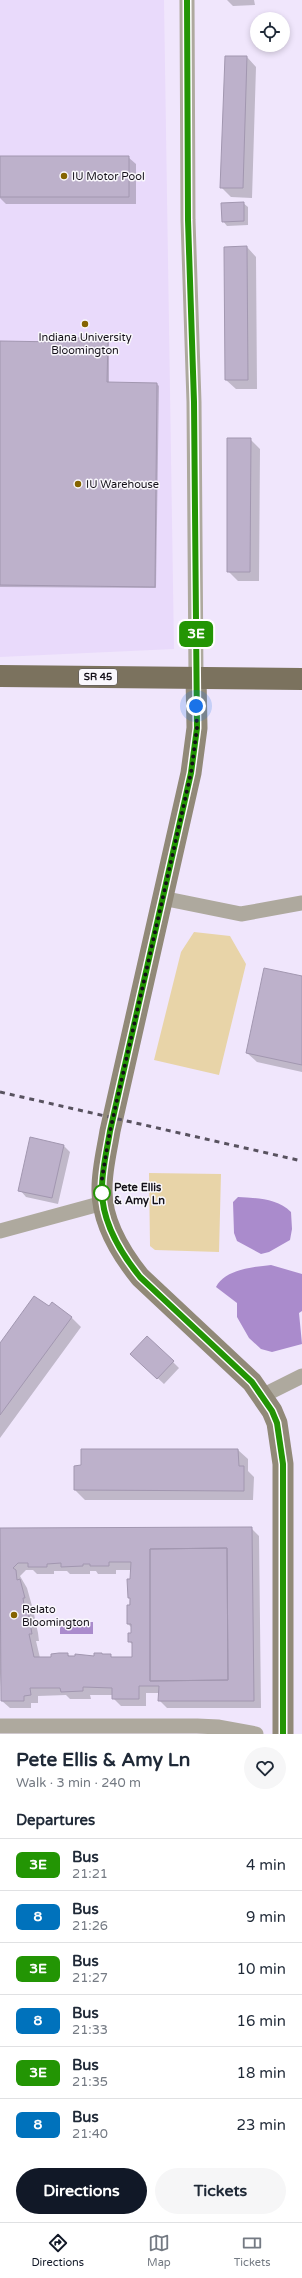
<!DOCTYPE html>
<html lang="en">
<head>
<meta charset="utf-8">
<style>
	:root { --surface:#fff; --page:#f6f6f7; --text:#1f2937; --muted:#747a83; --line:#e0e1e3; --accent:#111827 }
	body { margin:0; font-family:"Varela Round",sans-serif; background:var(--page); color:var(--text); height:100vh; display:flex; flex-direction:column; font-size:15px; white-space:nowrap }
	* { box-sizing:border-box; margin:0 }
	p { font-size:13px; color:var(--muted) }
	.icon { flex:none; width:22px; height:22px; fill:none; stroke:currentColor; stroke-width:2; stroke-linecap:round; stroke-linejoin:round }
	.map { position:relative; height:1734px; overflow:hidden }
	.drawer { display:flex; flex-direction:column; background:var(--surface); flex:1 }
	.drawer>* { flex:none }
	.badge { padding:0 8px; border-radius:6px; font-size:14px; line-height:26px }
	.buttons { position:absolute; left:250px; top:12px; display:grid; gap:8px }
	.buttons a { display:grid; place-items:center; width:40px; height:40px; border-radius:50%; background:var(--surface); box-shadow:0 2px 6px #0003; font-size:20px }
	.you { position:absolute; width:20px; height:20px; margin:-10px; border:3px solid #fff; border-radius:50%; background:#1a73e8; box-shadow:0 0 0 6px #1a73e833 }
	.map>.badge { position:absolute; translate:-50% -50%; box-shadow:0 0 0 2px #fff }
	h2 { padding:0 16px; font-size:15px; line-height:36px }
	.round { display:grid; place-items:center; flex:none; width:42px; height:42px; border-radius:21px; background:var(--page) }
	.head { display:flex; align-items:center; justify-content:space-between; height:68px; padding:0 16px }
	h1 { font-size:19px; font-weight:800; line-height:30px }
	.action { display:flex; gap:8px; margin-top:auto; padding:8px 16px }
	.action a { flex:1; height:46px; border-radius:24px; background:var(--accent); color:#fff; font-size:16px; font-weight:800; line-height:46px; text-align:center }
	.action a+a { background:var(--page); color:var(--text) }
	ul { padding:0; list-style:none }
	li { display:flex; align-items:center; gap:12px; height:52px; padding:0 16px; border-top:1px solid var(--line) }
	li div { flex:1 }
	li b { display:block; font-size:15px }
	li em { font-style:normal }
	li .badge { min-width:44px; font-weight:700; text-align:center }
	.tabs { display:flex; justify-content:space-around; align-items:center; height:56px; border-top:1px solid var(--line); background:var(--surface); font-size:11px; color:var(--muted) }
	.tabs a { display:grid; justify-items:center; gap:2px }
	.tabs .active { color:var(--accent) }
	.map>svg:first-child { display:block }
	.built { fill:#e9dafb }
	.green { fill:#e8d4a8 }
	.water { fill:#aa8bcc }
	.shadow { fill:#0003; fill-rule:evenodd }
	.building { fill:#bdb1cb; stroke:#a297b0; fill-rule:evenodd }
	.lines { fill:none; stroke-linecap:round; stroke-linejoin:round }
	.street { stroke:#aea99e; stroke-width:15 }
	.secondary { stroke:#918978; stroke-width:21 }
	.primary { stroke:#7b725e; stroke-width:22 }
	.rail { stroke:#58525f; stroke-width:3; stroke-dasharray:5 5; stroke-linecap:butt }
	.line-casing { stroke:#fff; stroke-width:9 }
	.line { stroke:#239504; stroke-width:6 }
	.walk { stroke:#141019; stroke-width:4; stroke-dasharray:0 7.2 }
	.poi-dot { fill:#856400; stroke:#f9f7fc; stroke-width:1.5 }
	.stop-dot { fill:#fff; stroke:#239504; stroke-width:2 }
	.labels { text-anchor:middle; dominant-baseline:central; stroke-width:3; stroke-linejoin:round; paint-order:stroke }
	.shield { fill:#f9f7fc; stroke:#59555d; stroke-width:1 }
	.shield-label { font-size:10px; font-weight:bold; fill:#141019 }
	.poi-label { font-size:11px; fill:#141019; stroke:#f9f7fc; text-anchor:start }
	.stop-label { font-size:11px; font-weight:bold; fill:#141019; stroke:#f9f7fc; text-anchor:start }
</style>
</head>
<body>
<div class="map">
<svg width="302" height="1734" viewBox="0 0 302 1734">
	<rect width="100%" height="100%" fill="#f0e6fc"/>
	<path class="built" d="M0,0h164l10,649 -174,8z"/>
	<path class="green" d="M194,932l36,4 16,28 -27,111 -65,-15 27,-108z
		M149,1173l72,1 -2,78 -64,-2 -5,-4z"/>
	<path class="water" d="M238,1197c18,1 39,1 53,15l1,17 -2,11 -21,12 -8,2 -24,-13 -3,-8 -1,-31z
		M271,1265l31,9v37l-3,2 3,31 -30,8 -11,-3 -12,-11 -12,-21v-14l-21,-16c9,-18 38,-20 55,-22z
		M60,1622h33v12h-33z"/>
	<path class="shadow" d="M227,0h27l1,5 -22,1z
		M247,57l9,10 -4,131 -21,-1 -10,-10z
		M0,157h128l8,7v40h-130l-6,-6z
		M243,203l5,4v18l-21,1 -4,-5z
		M247,247l9,10 1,132h-21l-10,-9z
		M107,339l2,2v42l48,1 2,2 -3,202 -156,-1v-245l61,1z
		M250,439l10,10 -1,132h-21l-10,-10z
		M302,977v95l-45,-10 -10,-9z
		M64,1146l6,6 -12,52 -32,-7 -6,-7z
		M49,1308l22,9 10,10 -81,111v-93z
		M138,1360l35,2 6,6 -15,16z
		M238,1450l10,9v12l6,6 -1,23h-168l-10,-10 7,-24z
		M251,1528l8,8 2,172h-94l-8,-8v-7h-13v13h-25l-8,-8v-3h-23l1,4h-21l-4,-4 -28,1v7h-7v5h-21l-8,-7 -2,-28v-144zM26,1570h7l4,4h17v-3h13l3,3h20v-3h6l2,3h18v-4h16l-4,54 4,4 -3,13 4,4v13h-20l-11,-4 -7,3h-24l-4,-3 -15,4h-12l-4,-17h3l-1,-8 -4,-19 -3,-4 -1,-4h2l-5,-18 -7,-12z"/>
	<path class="building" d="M225,56h22l-4,132h-23z
		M0,156h129v41h-129z
		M244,202v19l-22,1 -1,-19z
		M247,246l1,134h-23l-1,-133z
		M60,338h48l-1,44 50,1 -2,204 -155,-2v-244l60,1z
		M227,438h24l-1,134h-23z
		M264,968l38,8v89l-56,-12z
		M30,1137l34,8 -12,53 -34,-7z
		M34,1296l15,10 3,-4 20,15 -72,98v-72z
		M147,1336l27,25 -17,18 -27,-25z
		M81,1449h157l1,17h5v25l-170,-1v-24l7,-1z
		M252,1527l2,174h-96l1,-15h-20v13h-27v-11l-29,-1v4l-22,1 -1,-4h-30l1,7 -7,1v5h-23l-1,-173zM227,1548l1,132 -78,1v-132zM109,1562h22l-1,17h-3l1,19h2v7h-3v19h4v9h-3v9h4v15h-21v-3h-9v-1h-8v3l-19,-2v2h-7v-3h-9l-8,1v3h-17l-5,-23h3l-5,-29h-3l-1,-7h2l-5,-19 -3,1 -1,-10 -3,-2 5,-5h10v4h19v-3l14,-1v4l22,-1v-2h7v2h19z
		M227,1548l1,132 -78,1v-132z"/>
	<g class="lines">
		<path class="street" d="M187,0l1,220 6,182 2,275
			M162,898l79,16 61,-11
			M0,1231l103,-28
			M262,1396l40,-20
			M0,1726h197l22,1 37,7"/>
		<path class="secondary" d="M196,677l1,51 -6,45 -81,358c-3,19 -8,38 -8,57 -1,33 18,64 38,89l112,105 20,29 5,12 6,41v270"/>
		<path class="primary" d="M0,676l302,3"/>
		<path class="rail" d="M0,1092l302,69"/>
	</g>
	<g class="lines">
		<defs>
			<path id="line" d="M187,0l1,220 6,182 3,326 -6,45 -81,358c-3,19 -8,38 -8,57 -1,33 18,64 38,89l112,105 20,29 5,12 6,41v270"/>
		</defs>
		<use href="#line" class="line-casing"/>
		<use href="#line" class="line"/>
		<path class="walk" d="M102,1193v-15l8,-47 81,-358 6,-45 -1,-22"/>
	</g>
	<g class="poi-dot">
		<circle cx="64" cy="176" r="4"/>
		<circle cx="85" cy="324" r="4"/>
		<circle cx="78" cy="484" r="4"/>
		<circle cx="14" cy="1615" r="4"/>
	</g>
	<circle class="stop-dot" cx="102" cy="1193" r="8"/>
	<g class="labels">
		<rect class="shield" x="79" y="669" width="38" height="16" rx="3"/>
		<g class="shield-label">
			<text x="98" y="677">SR 45</text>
		</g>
		<g class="poi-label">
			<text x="72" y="176">IU Motor Pool</text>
			<text x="85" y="337" text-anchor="middle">Indiana University<tspan x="85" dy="13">Bloomington</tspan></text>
			<text x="86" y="484">IU Warehouse</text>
			<text x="22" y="1609">Relato<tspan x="22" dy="13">Bloomington</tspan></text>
		</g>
		<g class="stop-label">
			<text x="114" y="1187">Pete Ellis<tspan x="114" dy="13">&amp; Amy Ln</tspan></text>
		</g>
	</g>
</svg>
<div class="buttons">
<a><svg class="icon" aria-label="locate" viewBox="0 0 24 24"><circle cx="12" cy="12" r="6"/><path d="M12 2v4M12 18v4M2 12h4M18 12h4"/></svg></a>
</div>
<div class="you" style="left:196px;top:706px"></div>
<b class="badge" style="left:196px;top:634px;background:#239504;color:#fff">3E</b>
</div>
<section class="drawer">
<div class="head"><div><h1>Pete Ellis &amp; Amy Ln</h1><p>Walk · 3 min · 240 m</p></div><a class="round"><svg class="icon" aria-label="heart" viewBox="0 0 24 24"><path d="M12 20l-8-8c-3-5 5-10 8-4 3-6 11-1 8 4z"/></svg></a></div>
<h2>Departures</h2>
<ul>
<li><span class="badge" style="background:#239504;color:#fff">3E</span><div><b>Bus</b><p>21:21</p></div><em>4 min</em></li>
<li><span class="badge" style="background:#0072bc;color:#fff">8</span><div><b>Bus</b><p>21:26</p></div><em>9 min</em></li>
<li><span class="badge" style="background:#239504;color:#fff">3E</span><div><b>Bus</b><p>21:27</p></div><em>10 min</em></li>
<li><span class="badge" style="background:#0072bc;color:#fff">8</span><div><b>Bus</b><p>21:33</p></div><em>16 min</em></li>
<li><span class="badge" style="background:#239504;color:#fff">3E</span><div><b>Bus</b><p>21:35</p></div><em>18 min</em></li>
<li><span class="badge" style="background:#0072bc;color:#fff">8</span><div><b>Bus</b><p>21:40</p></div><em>23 min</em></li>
</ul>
<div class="action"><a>Directions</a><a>Tickets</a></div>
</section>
<nav class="tabs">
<a class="active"><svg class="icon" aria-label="directions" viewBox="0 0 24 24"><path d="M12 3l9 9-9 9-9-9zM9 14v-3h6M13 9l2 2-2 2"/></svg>Directions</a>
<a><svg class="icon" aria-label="map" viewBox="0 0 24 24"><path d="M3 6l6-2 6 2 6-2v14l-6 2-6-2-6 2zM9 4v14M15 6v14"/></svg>Map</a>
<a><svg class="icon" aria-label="tickets" viewBox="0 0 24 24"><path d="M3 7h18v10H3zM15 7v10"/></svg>Tickets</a>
</nav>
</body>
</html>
